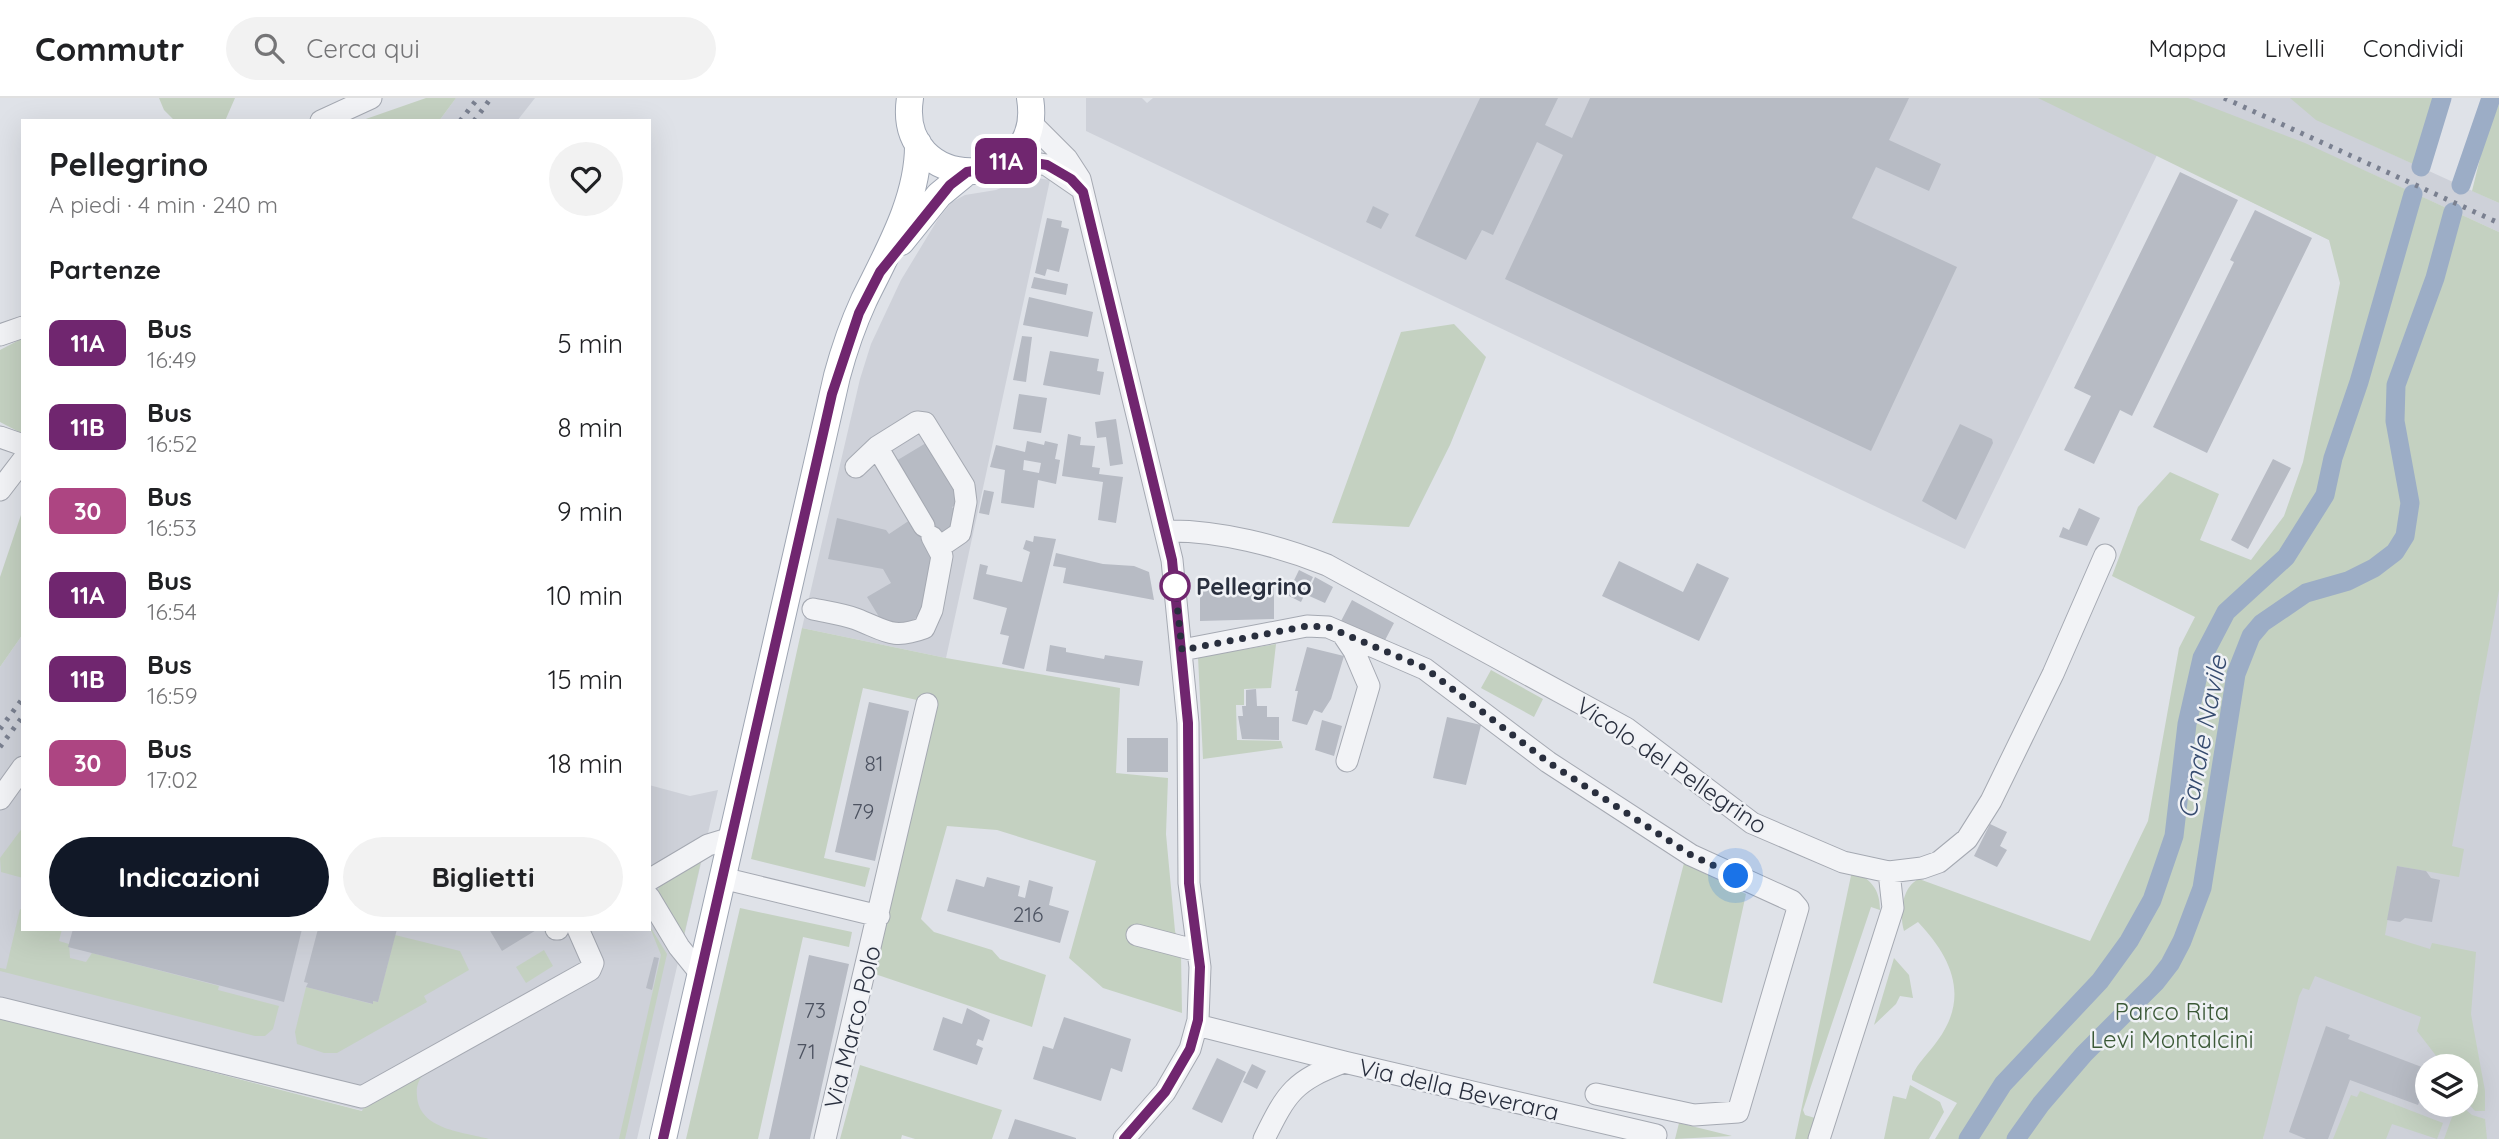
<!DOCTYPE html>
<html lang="it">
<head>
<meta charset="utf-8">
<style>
	:root { --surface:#fff; --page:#f2f2f2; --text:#202124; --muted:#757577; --line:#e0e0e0; --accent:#111827 }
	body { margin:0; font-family:Quicksand,sans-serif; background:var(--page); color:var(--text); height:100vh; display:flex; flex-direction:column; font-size:26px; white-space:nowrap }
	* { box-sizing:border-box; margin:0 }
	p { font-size:23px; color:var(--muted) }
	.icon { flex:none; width:38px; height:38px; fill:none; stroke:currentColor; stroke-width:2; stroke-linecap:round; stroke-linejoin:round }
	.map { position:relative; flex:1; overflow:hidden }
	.details { position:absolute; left:21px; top:21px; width:630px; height:812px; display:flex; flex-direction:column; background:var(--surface); border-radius:0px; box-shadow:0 7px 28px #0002 }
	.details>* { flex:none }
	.badge { padding:0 14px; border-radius:10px; font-size:24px; line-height:46px }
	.tools { position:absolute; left:2415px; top:956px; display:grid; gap:14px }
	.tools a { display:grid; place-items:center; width:63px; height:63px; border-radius:50%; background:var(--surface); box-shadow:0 7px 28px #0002; font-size:35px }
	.you { position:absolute; width:35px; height:35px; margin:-18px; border:5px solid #fff; border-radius:50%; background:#1a73e8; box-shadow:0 0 0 10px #1a73e833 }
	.map>.badge { position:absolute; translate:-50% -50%; box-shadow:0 0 0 4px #fff }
	h2 { padding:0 28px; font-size:26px; line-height:63px }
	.round { display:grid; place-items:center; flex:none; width:74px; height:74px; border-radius:37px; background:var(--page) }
	.overview { display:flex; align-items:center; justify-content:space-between; height:119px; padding:0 28px }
	h1 { font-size:33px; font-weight:700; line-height:52px }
	.primary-button { display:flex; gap:14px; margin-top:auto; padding:14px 28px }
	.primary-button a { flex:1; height:80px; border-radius:42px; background:var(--accent); color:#fff; font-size:28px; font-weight:700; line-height:80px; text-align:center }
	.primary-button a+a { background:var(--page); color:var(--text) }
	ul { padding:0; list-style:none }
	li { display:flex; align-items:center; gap:21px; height:84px; padding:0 28px }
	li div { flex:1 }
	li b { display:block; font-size:26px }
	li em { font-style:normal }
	li .badge { min-width:77px; font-weight:700; text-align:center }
	header { display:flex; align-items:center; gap:42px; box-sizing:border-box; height:98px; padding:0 35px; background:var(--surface); border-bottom:2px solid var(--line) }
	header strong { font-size:33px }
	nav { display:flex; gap:38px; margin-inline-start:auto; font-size:24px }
	.search { width:490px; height:63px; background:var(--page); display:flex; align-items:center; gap:18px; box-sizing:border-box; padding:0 24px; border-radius:38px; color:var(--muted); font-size:26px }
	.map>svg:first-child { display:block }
	.built { fill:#ced1d9; fill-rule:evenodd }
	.green { fill:#c4d1c1 }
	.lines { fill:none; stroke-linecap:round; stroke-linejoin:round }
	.canal { stroke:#9cadc6; stroke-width:19 }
	.building { fill:#b7bbc4; fill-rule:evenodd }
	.minor-casing { stroke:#a5a9b2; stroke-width:23 }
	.major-casing { stroke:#9fa6b3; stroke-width:28 }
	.minor { stroke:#f2f3f6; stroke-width:21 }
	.major { stroke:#fff; stroke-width:26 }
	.rail { stroke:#7a8090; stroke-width:5; stroke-dasharray:3.5 7; stroke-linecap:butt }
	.line-casing { stroke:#fff; stroke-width:16 }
	.line { stroke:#70266f; stroke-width:10 }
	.walk { stroke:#292f3e; stroke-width:7; stroke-dasharray:0 12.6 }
	.stop-dot { fill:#fff; stroke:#70266f; stroke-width:3.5 }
	.labels { text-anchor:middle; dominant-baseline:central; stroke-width:5; stroke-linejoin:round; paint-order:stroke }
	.number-label { font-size:21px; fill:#4c5260 }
	.stop-label { font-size:24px; font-weight:bold; fill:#292f3e; stroke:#eff1f5; text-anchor:start }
	.street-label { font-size:24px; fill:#292f3e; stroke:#eff1f5 }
	.park-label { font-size:24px; fill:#3b5937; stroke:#eff1f5 }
	.water-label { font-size:26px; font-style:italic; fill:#364b6f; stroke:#eff1f5 }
</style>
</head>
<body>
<header>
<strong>Commutr</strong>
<div class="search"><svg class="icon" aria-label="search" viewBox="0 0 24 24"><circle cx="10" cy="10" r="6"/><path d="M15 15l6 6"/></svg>Cerca qui</div>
<nav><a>Mappa</a><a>Livelli</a><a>Condividi</a></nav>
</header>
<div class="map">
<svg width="2499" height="1041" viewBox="0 0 2499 1041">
	<rect width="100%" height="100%" fill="#dfe2e8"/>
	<path class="built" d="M456,0h79l-18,23h-78z
		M1086,0h56l5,5 6,-5h1241l-22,47 127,58v29l-138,-63 -32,71 -172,-85 -192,394 -879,-418z
		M1029,79l21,3 -104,478 -144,-30 58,-249 11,-35 30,-64 37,-61 14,-17 13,-7 31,-5z
		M2499,229v812h-236l19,-89zM2427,968h39v38h-39z
		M23,536v295h626v-144l41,11 28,-6 -81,349h-164l-473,-122v-350z"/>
	<path class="green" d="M159,0h76l-10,23h-50l-11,-11z
		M426,0h30l-17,23h-79z
		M2038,0h150l117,45 194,89v358l-47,256 12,3 -5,28 -62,-11 -12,69 45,14 2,-6 44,9 -5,62 14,77v20h-10l-9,-10v-35h-22l-27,-35 4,-14 -106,-41 -6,14 -6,-2 -4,8 -36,143h-328l22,-36 -45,-23v-4c6,-14 17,-23 26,-36 32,-44 13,-83 -20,-118l-14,9c-5,-16 -2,-45 15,-52l171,62 58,-120 31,-173 16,-31 -83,-41 26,-69 32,-35 49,22 -19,46 51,20 33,-44 19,-54 37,-179 -11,-43z
		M2290,0h143l-20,66 -97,-44z
		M2499,6v99l-27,-12 13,-53z
		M1454,226l32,33 -36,88 -41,82 -77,-4 69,-191z
		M23,240v96l-23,-12v-72z
		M23,411v125l-23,33v-90z
		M802,530l144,30 174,30 -4,85 52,5 -2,56 9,97 6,23 1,59 -79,-25 -34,-30 27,-97 -99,-31 -50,-4 -26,93 13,13 58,18 8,9 46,16 -14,52 -160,-54 63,-269 -72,-16 -39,170 46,10 -5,19 -114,-28z
		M1276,546l-5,44 -27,1v16h-8l1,35 44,1 2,7 -80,11 -5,-102z
		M1491,572l52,29 -9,18 -53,-29z
		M23,729v51l-22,-6 -1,-14z
		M701,763l-17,74 -26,-45 2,-5z
		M1684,765l62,31 -24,109 -69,-20z
		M1852,773c19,8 28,18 28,39l-9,-3 -68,203 2,5 10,3 -7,21h-13z
		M740,810l112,24 -3,15 -46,-10 -45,202h-72z
		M20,811l3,1v19h39l-3,12 10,3 1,14 16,4 6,-9 127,33 -1,4 61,16 -6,23 -8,7h-10l-255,-65v-3l6,1z
		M649,827l18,29 -42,185h-6l42,-184z
		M395,837l65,16 9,19 -45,26 3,6 -90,51h-13l-27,-9 -2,-12 11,-45 66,17 1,-3 5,1z
		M544,852l9,16 -27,17 -10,-16z
		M1894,860l15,17 4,23 -13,-2 -4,8 -22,21z
		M0,919l362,94 3,-6 58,-30c-5,6 -7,12 -6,21 2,34 47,36 72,43h-489z
		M860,967l142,45 -10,29h-77l-13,-4 -1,4h-61z
		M1910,987l30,17 4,10 -15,27h-45l9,-43 13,3z
		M2360,993l83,32 -6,16 -45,-15 -6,15h-53l18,-44 6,2z
		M2459,1011h6l7,6 13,4 2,20h-43l8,-22z
		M1679,1025l53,13 -57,3z"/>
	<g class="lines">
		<path class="canal" d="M2421,69l21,-69
			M2461,87l30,-87
			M1968,1041l35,-55 97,-103 29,-40 23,-41 22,-64 13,-112 15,-66 24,-46 60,-55 39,-62 8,-37 26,-76 54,-188
			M2016,1041l25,-35 43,-50 72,-72 14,-18 12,-23 20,-53 34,-214 15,-38 11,-13 44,-30 42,-12 26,-13 21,-16 10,-16 5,-33 -15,-82 1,-36 39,-107 18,-66"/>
	</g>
	<path class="building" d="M1480,0h78l-13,27 27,13 18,-40h319l-20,42 52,24 -12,27 -53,-24 -24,51 105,49 -86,184 -366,-172 58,-124 -26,-13 -44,93 -11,-5 -16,30 -51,-24z
		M2180,74l58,28 -106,216 -12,-6 -26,54 -30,-14 27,-54 -17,-8z
		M1373,108l16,8 -8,15 -15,-7z
		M2255,112l57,28 -105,215 -54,-26 81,-165 -4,-2z
		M1047,120l15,3 -1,6 8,2 -10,43 -12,-3 -2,7 -10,-3z
		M1034,179l34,7 -2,11 -35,-7z
		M1029,199l64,15 -5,25 -65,-12z
		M1022,238l10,1 -6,45 -13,-2z
		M1050,253l49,8 -2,12 7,1 -4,23 -57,-10z
		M1019,296l28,4 -6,35 -28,-4z
		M1116,321l7,45 -13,2 -4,-29 -9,1 -2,-16z
		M1960,326l32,15 1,4 -37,77 -34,-19z
		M1068,336l13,3 -1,8 15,1 -3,21 8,1 -1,6 24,3 -7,46 -18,-3 5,-38 -41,-6z
		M1027,343l17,4 1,-4 13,3 -3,15 5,1 -4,24 -18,-4 -4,28 -33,-5 4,-33 -15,-3 6,-22 29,7zM1024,362l17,3 -2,10 -16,-3z
		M926,345l35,59 -9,5 4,6 -4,3 -1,12 -17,31 -14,56 -19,13 -17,-3 -17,-28 24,-14 -8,-14 -55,-10 9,-41 49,12 3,4 21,-14 -14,-59z
		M2273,361l18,9 -43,81 -17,-9z
		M984,392l10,2 -5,23 -10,-2z
		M2079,410l21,10 -13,28 -28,-9 4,-10 6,3z
		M1034,438l22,3 -32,130 -22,-5 7,-28 -9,-2 7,-26 -34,-9 7,-35 8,2 -2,8 36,8 8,-30 -7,-3 3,-9 7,2z
		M1056,455l47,11 31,2 15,6 5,28 -91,-17 3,-15 -13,-2z
		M1619,463l64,31 14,-29 32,15 -30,63 -97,-45z
		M1299,472l14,7 -12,25 -14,-7z
		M1315,479l18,10 -8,16 -18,-8z
		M1274,485v36l-74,2v-37z
		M1352,502l42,23 -12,23 -42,-23z
		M1050,547l16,3v4l38,7 1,-4 38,6 -4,25 -93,-15z
		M1307,549l37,9 -13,43 -9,14 -8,-3 -7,15 -15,-4 6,-30h-3z
		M1256,591l1,17h10v11h12v23l-37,-1 -4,-23h5l-1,-10h4v-16z
		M869,604l40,9 -34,150 -40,-9z
		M1447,619l34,8 -15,60 -33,-7z
		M1322,622l20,6 -8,30 -19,-6z
		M1127,640h41v34h-41z
		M1990,726l17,8 -7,14 7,4 -10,17 -23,-11z
		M2397,768l29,5 5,7 9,2 -8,42 -27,-4 -5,4 -13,-2z
		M987,779l33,9 -2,10 7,2 4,-18 24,7 -4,18 20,6 -9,32 -113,-32 9,-32 28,8z
		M73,831h229l-18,73 -216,-55z
		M318,831h79l-19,73 -5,-1v3l-67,-17 2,-4 -4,-1z
		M489,831h49l-36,22z
		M809,857l40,9 -39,175h-41z
		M654,859l5,1 -7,32 -6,-2z
		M967,910l23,12 -7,21 -5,-2 -2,6 7,3 -6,17 -44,-15 10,-33 19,7z
		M1064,919l67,22 -9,33 -11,-4 -10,33 -68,-22 10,-33 10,3z
		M2326,928l24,9 -2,4 79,30v11l-9,25 -68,-25 -22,59h-22l-17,-7z
		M1217,960l29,14 -24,51 -30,-14z
		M1252,966l14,7 -9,18 -14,-7z
		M1015,1021l61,19v1h-68z"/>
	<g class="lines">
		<defs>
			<path id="minor" d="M321,23l50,-23
				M1031,25l36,36 13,20 92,381 16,163 1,160 11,84 -2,53 -8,29 -25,43 -41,47
				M1009,61l38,6 32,22
				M0,237l23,-8
				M0,339l23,8
				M877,349l40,-25 8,1 39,63 2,16 -6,31 -22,15
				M856,369l21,-20 47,79
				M0,392l23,-30
				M1166,433c53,-1 113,15 161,34l299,163 126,95 91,39 46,10 33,-4 17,-6 28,-23 24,-38 62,-127 52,-119
				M813,511c14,3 30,5 43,10 29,11 36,21 68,9l8,-18 10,-54 -10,-19
				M1342,535l12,18 15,35 -22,75
				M1182,552l125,-24 21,1 97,42 123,93 143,93 101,46 6,7 -60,204 -44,3 -98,-21
				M0,701l23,-32
				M722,780l157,38
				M649,782l59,-35 23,-7
				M649,799l30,50 21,26
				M556,831h2
				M1137,837l61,16
				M0,910l362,89 228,-127 3,-7 -15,-34
				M1197,927l147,37
				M825,1041l102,-435
				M1264,1041c23,-47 30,-58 80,-77l312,73
				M1819,1041l74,-231 -4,-36"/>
			<path id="major" d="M910,0c-15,97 136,98 120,0
				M901,144l38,-47 28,-23
				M663,1041l174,-763c7,-26 16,-52 27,-76 24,-49 55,-102 54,-157"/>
		</defs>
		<use href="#minor" class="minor-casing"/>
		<use href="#major" class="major-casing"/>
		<use href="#minor" class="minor"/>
		<use href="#major" class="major"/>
		<path class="rail" d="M2224,0l275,125
			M460,23l18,-23
			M474,23l17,-23
			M0,631l23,-31
			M0,649l23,-31"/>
	</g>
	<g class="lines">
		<defs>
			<path id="line" d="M663,1041l169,-745 27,-81 21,-41 70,-87 17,-13 25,-4 17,-9 38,6 24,14 12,13 89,368 16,163 1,160 11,84 -2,53 -8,29 -25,43 -41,47"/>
		</defs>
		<use href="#line" class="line-casing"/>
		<use href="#line" class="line"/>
		<path class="walk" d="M1175,488l7,64 125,-24 21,1 97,41 123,94 143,93 45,21"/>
	</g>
	<circle class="stop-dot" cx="1175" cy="488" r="14"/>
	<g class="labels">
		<g class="number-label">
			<text x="874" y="665">81</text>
			<text x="863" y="713">79</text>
			<text x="1028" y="816">216</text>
			<text x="815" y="912">73</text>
			<text x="806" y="953">71</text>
		</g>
		<g class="stop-label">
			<text x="1196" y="488">Pellegrino</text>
		</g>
		<g class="street-label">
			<text transform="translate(1672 667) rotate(34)">Vicolo del Pellegrino</text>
			<text transform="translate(852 929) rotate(-76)">Via Marco Polo</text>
			<text transform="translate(1459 991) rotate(13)">Via della Beverara</text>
		</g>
		<g class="park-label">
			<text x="2172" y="913">Parco Rita<tspan x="2172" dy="28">Levi Montalcini</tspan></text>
		</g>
		<g class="water-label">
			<text transform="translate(2202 639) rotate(-79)">Canale Navile</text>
		</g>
	</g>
</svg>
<div class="tools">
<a><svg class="icon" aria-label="layers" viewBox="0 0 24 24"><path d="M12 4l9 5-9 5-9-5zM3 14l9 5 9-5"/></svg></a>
</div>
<div class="you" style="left:1736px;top:778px"></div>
<b class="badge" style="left:1006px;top:63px;background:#70266f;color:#fff">11A</b>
<section class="details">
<div class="overview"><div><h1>Pellegrino</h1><p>A piedi · 4 min · 240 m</p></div><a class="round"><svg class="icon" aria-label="heart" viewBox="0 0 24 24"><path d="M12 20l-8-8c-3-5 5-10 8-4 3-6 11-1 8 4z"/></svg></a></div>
<h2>Partenze</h2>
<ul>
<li><span class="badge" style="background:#70266f;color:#fff">11A</span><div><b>Bus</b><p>16:49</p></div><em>5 min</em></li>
<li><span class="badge" style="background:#70266f;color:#fff">11B</span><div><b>Bus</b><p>16:52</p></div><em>8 min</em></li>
<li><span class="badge" style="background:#ad4582;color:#fff">30</span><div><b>Bus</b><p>16:53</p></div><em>9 min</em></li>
<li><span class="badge" style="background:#70266f;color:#fff">11A</span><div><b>Bus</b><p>16:54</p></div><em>10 min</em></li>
<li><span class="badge" style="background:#70266f;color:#fff">11B</span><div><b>Bus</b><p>16:59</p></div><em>15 min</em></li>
<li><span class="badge" style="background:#ad4582;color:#fff">30</span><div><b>Bus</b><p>17:02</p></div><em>18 min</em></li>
</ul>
<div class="primary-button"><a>Indicazioni</a><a>Biglietti</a></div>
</section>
</div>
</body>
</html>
